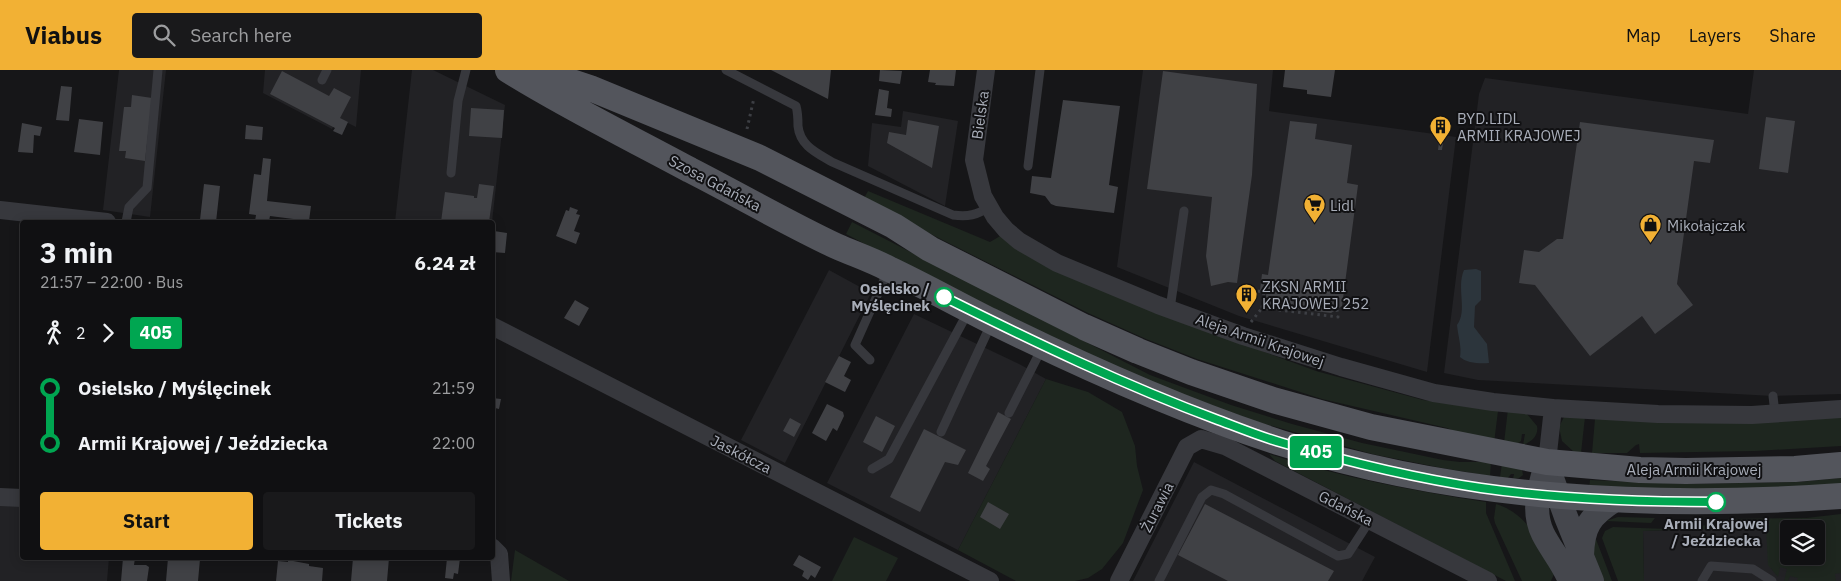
<!DOCTYPE html>
<html lang="en">
<head>
<meta charset="utf-8">
<style>
	:root { --surface:#101012; --page:#19191b; --text:#f1f3f6; --muted:#9c9d9f; --line:#303032; --accent:#f2b134 }
	body { margin:0; font-family:"IBM Plex Sans",sans-serif; background:var(--page); color:var(--text); height:100vh; display:flex; flex-direction:column; font-size:19px; white-space:nowrap }
	* { box-sizing:border-box; margin:0 }
	p { font-size:16px; color:var(--muted) }
	.icon { flex:none; width:28px; height:28px; fill:none; stroke:currentColor; stroke-width:2; stroke-linecap:round; stroke-linejoin:round }
	.map { position:relative; flex:1; overflow:hidden }
	.panel { position:absolute; left:20px; top:150px; width:475px; height:340px; display:flex; flex-direction:column; background:var(--surface); border-radius:5px; box-shadow:0 2px 12px #0003,0 0 0 1px var(--line) }
	.panel>* { flex:none }
	.badge { padding:0 10px; border-radius:4px; font-size:18px; line-height:32px }
	.fabs { position:absolute; left:1780px; top:450px; display:grid; gap:10px }
	.fabs a { display:grid; place-items:center; width:45px; height:45px; border-radius:5px; background:var(--surface); box-shadow:0 2px 12px #0003,0 0 0 1px var(--line); font-size:25px }
	.map>.badge { position:absolute; translate:-50% -50%; box-shadow:0 0 0 2px #fff }
	.legs { display:flex; align-items:center; gap:8px; height:55px; padding:0 20px; font-size:16px }
	.legs p { margin-inline-start:auto }
	.headline { display:flex; align-items:center; justify-content:space-between; height:85px; padding:0 20px }
	h1 { font-size:28px; font-weight:700; line-height:38px }
	.action { display:flex; gap:10px; margin-top:auto; padding:10px 20px }
	.action a { flex:1; height:58px; border-radius:5px; background:var(--accent); color:#111; font-size:20px; font-weight:700; line-height:58px; text-align:center }
	.action a+a { background:var(--page); color:var(--text) }
	ul { padding:0 20px; list-style:none }
	li { display:flex; align-items:center; gap:18px; height:55px; font-size:19px }
	li i { display:grid; place-items:center; width:8px; height:100%; margin:0 6px; background:currentColor }
	li i::after { content:''; width:12px; height:12px; margin:-6px; border:4px solid; border-radius:50%; background:var(--surface) }
	li p { margin-inline-start:auto }
	li:first-child i { background:linear-gradient(#0000 50%,currentColor 0) }
	li:last-child i { background:linear-gradient(currentColor 50%,#0000 0) }
	header { display:flex; align-items:center; gap:30px; box-sizing:border-box; height:70px; padding:0 25px; background:var(--accent); color:#111 }
	header strong { font-size:24px }
	nav { display:flex; gap:28px; margin-inline-start:auto; font-size:18px }
	.search { width:350px; height:45px; background:var(--page); display:flex; align-items:center; gap:12px; box-sizing:border-box; padding:0 18px; border-radius:5px; color:var(--muted); font-size:19px }
	.map>svg:first-child { display:block }
	.built { fill:#222225; fill-rule:evenodd }
	.green { fill:#1e261f; fill-rule:evenodd }
	.water { fill:#2c353c }
	.building { fill:#404145 }
	.lines { fill:none; stroke-linecap:round; stroke-linejoin:round }
	.path { stroke:#3d3f44; stroke-width:3; stroke-dasharray:2.5 4; stroke-linecap:butt }
	.service { stroke:#37383d; stroke-width:9 }
	.minor { stroke:#37383d; stroke-width:18 }
	.secondary { stroke:#45474d; stroke-width:24 }
	.primary { stroke:#53555c; stroke-width:26 }
	.line-1-casing { stroke:#fff; stroke-width:11 }
	.line-1 { stroke:#00a651; stroke-width:8 }
	.stop-1-dot { fill:#fff; stroke:#00a651; stroke-width:2.5 }
	.labels { text-anchor:middle; dominant-baseline:central; stroke-width:4; stroke-linejoin:round; paint-order:stroke }
	.street-label { font-size:15px; fill:#a8adb8; stroke:#111113 }
	.poi-label { font-size:15px; fill:#a8adb8; stroke:#111113; text-anchor:start }
	.stop-label { font-size:15px; font-weight:bold; fill:#a8adb8; stroke:#111113; text-anchor:end }
</style>
</head>
<body>
<header>
<strong>Viabus</strong>
<div class="search"><svg class="icon" aria-label="search" viewBox="0 0 24 24"><circle cx="10" cy="10" r="6"/><path d="M15 15l6 6"/></svg>Search here</div>
<nav><a>Map</a><a>Layers</a><a>Share</a></nav>
</header>
<div class="map">
<svg width="1841" height="511" viewBox="0 0 1841 511">
	<rect width="100%" height="100%" fill="#161618"/>
	<path class="built" d="M119,0h47l-16,147 -47,-7z
		M265,0h96l-5,57 -18,-9 -6,11 -69,-36z
		M412,0h21l72,35 -13,117h-97z
		M1143,0h130l-4,41 187,26 -29,235 -188,-56 -122,-49z
		M1754,0h87v324l-68,2 -295,-16 -34,-7 35,-279 6,-16 263,36z
		M903,41l55,10 -13,85 -77,-40 4,-43 29,4z
		M829,200l42,23 -86,170 -44,-23z
		M914,244l107,51 25,14 -88,171 -131,-67z
		M1194,392l181,95 -13,24h-229z
		M0,434l22,2v52h87l-2,23h-107z
		M1841,449v62h-197l-1,-50 123,-4zM1789,459h27v27h-27z"/>
	<path class="green" d="M868,121l122,51 12,-7 166,81 148,55 107,29 75,11 -4,32 -19,-4 -28,-11 -125,-29 -125,-40 -51,-20 -58,-26 -225,-113z
		M852,152l298,153 81,30 61,19 70,19 81,17 17,2h31l-1,14 -48,-8 -70,-14 -121,-34 -129,-49 -227,-111 -49,-26z
		M1046,309l42,13 34,20 13,34 2,20 6,24 -20,53 -21,26 -14,9 -13,3h-59l-58,-31z
		M1508,339l19,5 10,12c2,10 -6,16 -14,19l2,-11h-3l-1,7 -5,4 -12,-2z
		M1841,343v33l-86,5 -115,2 -1,-9 -3,1 -9,8h-35l3,-34z
		M1564,347h21l-4,36 -7,-1 -12,-11 -3,-14z
		M1269,384c70,23 144,37 217,48v11l3,7 26,61h-9l-231,-120z
		M1502,393l20,7 1,5 -4,3 -6,1 1,-5h-3l-3,4 -8,-1z
		M1841,408v10l-252,1 1,-9 98,4 110,-2z
		M1496,434c35,11 43,40 58,70l-3,7h-29l-27,-58 -1,-5z
		M1841,444v59l-6,1 1,7h-39l1,-3 -8,-2 -2,5h-4l3,-12 -7,-2 -2,10 -10,-12 -2,-38 -123,4 1,50h-26l-16,-43 3,-7 8,-4 55,2 3,-3 57,-1v-6l78,-1zM1789,459h27v27h-27z
		M1618,447l37,1 -4,5 -45,-2z
		M1594,464l18,47h-11l-8,-21z
		M854,467l44,21 -12,23h-54z
		M515,480l54,31h-58z"/>
	<path class="water" d="M1476,199l5,2v29l-6,6 -1,21 13,17 2,19c-9,1 -23,0 -29,-6 2,-10 -2,-21 -3,-32 11,-14 -1,-37 7,-55z"/>
	<path class="building" d="M771,0h60l-3,29z
		M880,0l22,1 -2,13 -21,-3z
		M930,0h26l-2,16 -19,-1 1,-2 -8,-1z
		M1285,0h50l-4,27 -24,-3v-4l-24,-3z
		M282,1l47,25 5,-8 17,9 -11,21 8,4 -6,13 -9,-4 2,-3 -65,-34z
		M1163,1l94,13 -5,91 -15,108 -9,-1 -17,4 -5,-30 6,-59 -65,-8z
		M61,16l11,1 -3,34 -13,-1z
		M879,19l10,2 -2,17 5,1 -1,8 -16,-2z
		M132,25l20,3 -7,63 -20,-3 1,-7h-7l5,-44h7z
		M1063,30l57,6 -11,79 9,2 -4,26 -58,-7 -5,-2 -6,-8 -15,-3 2,-17 19,2z
		M471,38l33,2 -2,28 -33,-2z
		M1766,47l29,4 -7,52 -29,-4z
		M79,49l24,3 -3,33 -26,-3z
		M908,50l31,6 -7,42 -45,-25 2,-11 17,3z
		M1290,51l27,3 -2,15 37,6 -5,38 11,2 -16,121 -11,7 -67,-8 3,-14 -7,-1 2,-16 6,1z
		M1580,52l134,18 -4,23 -16,-2 -17,123 16,21 -38,29 -13,-18 -52,40 -55,-71 -16,-2 5,-33 15,2 18,-13h6z
		M22,53l20,4 -2,9 -6,-1 -1,18 -15,-1z
		M246,55l17,2 -1,13 -17,-1z
		M1439,72l4,1 -1,7h-4z
		M263,88l8,1 -4,42 44,5 -2,15 -39,-5 -1,5 -5,-1 -1,2 -8,-1 1,-6 -7,-1 5,-40 7,1z
		M204,114l16,2 -4,36 -16,-2z
		M479,114l15,2 -5,36h-48l4,-30 29,4v2h3z
		M570,137l8,3 -2,4 4,1 -6,16 6,2 -4,11 -20,-8 10,-26 3,1z
		M494,161l13,2 -2,20 -13,-1z
		M575,230l14,8 -10,18 -15,-8z
		M839,286l12,6 -7,14 7,4 -6,12 -20,-10z
		M492,328l9,1 -2,10 -4,-1 -1,7z
		M827,334l16,8 1,4 -7,15 -4,-3 -7,13 -14,-8z
		M998,342l13,7 -25,47 4,3 -7,12 -15,-8z
		M876,346l19,10 -13,26 -19,-10z
		M790,348l11,6 -7,13 -11,-6z
		M924,359l42,21 -8,15 -13,-3 -25,50 -30,-15z
		M988,432l21,12 -9,15 -20,-12z
		M1205,434l129,67 -6,10h-100l-50,-26z
		M799,485l22,12 -6,11 -4,-3 -3,5 -6,-4 2,-5 -11,-6z
		M123,488h12l-1,7h12l3,2 -2,14h-26z
		M168,488l32,1 -2,22h-32z
		M353,488h36l-2,23h-36z
		M447,488h13l-2,16 -4,-1 -1,6 -8,-1z
		M288,490l21,4v2l14,2 -1,13h-46l2,-20 10,1z"/>
	<g class="lines">
		<path class="path" d="M747,59l7,-31
			M1258,221l6,1 -2,16 76,9 -1,-7
			M1251,252l11,-14"/>
		<path class="service" d="M726,0l70,36c2,7 2,13 2,20 2,20 19,27 34,36l121,53c15,2 24,0 36,-8
			M322,10l5,-10
			M1028,96l12,-96
			M451,103l7,-72 8,-31
			M126,152l3,-15 18,-19 11,-118
			M1170,239l14,-98
			M870,290l-15,-15 33,-74
			M1773,326l2,18
			M1009,343l33,-65
			M941,362l50,-108
			M872,399l17,-10 79,-147
			M1159,511l43,-84 9,-7 13,4 114,62 10,-2 22,-34
			M1702,511l9,-15 42,3 19,12"/>
		<path class="minor" d="M986,0l-12,90 9,36 12,21 11,13 13,11 38,22 101,42 85,31 98,31 93,26 59,9 60,6 105,6 94,1 89,-6
			M0,140l107,12
			M492,256l498,255
			M1547,392l6,-54
			M0,427l22,1
			M492,477l7,7 2,27
			M1119,511l68,-134 14,-8 24,7 263,135"/>
		<path class="secondary" d="M1547,392c-7,23 -16,48 -4,72 8,16 20,29 27,47
			M1552,408l14,39 26,64
			M1582,485c1,-29 8,-39 33,-55"/>
		<path class="primary" d="M508,0c59,37 121,67 182,100 49,25 97,53 146,76 18,8 36,14 53,23 34,16 68,35 102,52 93,46 191,90 290,122 181,57 372,66 560,53
			M535,0l55,18 170,70 134,68 36,23 154,78 54,24 53,21 82,28 98,27 176,35 93,8 46,1 109,-2 46,-4"/>
	</g>
	<g class="lines">
		<defs>
			<path id="line-1" d="M944,227c90,45 180,88 274,123 22,8 43,17 65,23 65,19 131,35 198,45 76,11 158,14 235,14"/>
		</defs>
		<use href="#line-1" class="line-1-casing"/>
		<use href="#line-1" class="line-1"/>
	</g>
	<defs>
		<symbol id="building-pin" viewBox="-11 -11 22 30"><path d="M0 17L-7.5 6A9.5 9.5 0 1 1 7.5 6Z" fill="#f2b134" stroke="#111113"/><path d="M-4-6H4V6H1V3H-1V6H-4ZM-2.5-4.3h1.7v1.8h-1.7ZM.8-4.3h1.7v1.8H.8ZM-2.5-1h1.7V.8h-1.7ZM.8-1h1.7V.8H.8Z" fill="#111"/></symbol>
		<symbol id="supermarket-pin" viewBox="-11 -11 22 30"><path d="M0 17L-7.5 6A9.5 9.5 0 1 1 7.5 6Z" fill="#f2b134" stroke="#111113"/><path d="M-6-5.5h2.5l.6 2H6L4.5 2H-2.5L-4.4-4H-6ZM-1.5 3.2a1.3 1.3 0 1 0 .1 0ZM3 3.2a1.3 1.3 0 1 0 .1 0Z" fill="#111"/></symbol>
		<symbol id="shop-pin" viewBox="-11 -11 22 30"><path d="M0 17L-7.5 6A9.5 9.5 0 1 1 7.5 6Z" fill="#f2b134" stroke="#111113"/><path d="M-5-2.5h2.3a2.7 3.5 0 0 1 5.4 0H5L5.5 6h-11ZM-1.5-2.5h3a1.5 2.3 0 0 0-3 0Z" fill="#111"/></symbol>
	</defs>
	<g fill-rule="evenodd">
		<use href="#building-pin" x="1428" y="44" width="25" height="34"/>
		<use href="#supermarket-pin" x="1302" y="122" width="25" height="34"/>
		<use href="#shop-pin" x="1638" y="142" width="25" height="34"/>
		<use href="#building-pin" x="1234" y="212" width="25" height="34"/>
	</g>
	<g class="stop-1-dot">
		<circle cx="944" cy="227" r="9"/>
		<circle cx="1716" cy="432" r="9"/>
	</g>
	<g class="labels">
		<g class="street-label">
			<text transform="translate(980 45) rotate(-82)">Bielska</text>
			<text transform="translate(715 113) rotate(28)">Szosa Gdańska</text>
			<text transform="translate(1260 270) rotate(19)">Aleja Armii Krajowej</text>
			<text transform="translate(741 384) rotate(27)">Jaskółcza</text>
			<text x="1694" y="399">Aleja Armii Krajowej</text>
			<text transform="translate(1157 437) rotate(-63)">Żurawia</text>
			<text transform="translate(1346 438) rotate(27)">Gdańska</text>
		</g>
		<g class="poi-label">
			<text x="1457" y="48">BYD.LIDL<tspan x="1457" dy="17">ARMII KRAJOWEJ</tspan></text>
			<text x="1330" y="135">Lidl</text>
			<text x="1667" y="155">Mikołajczak</text>
			<text x="1262" y="216">ZKSN ARMII<tspan x="1262" dy="17">KRAJOWEJ 252</tspan></text>
		</g>
		<g class="stop-label">
			<text x="930" y="218">Osielsko /<tspan x="930" dy="17">Myślęcinek</tspan></text>
			<text x="1716" y="453" text-anchor="middle">Armii Krajowej<tspan x="1716" dy="17">/ Jeździecka</tspan></text>
		</g>
	</g>
</svg>
<div class="fabs">
<a><svg class="icon" aria-label="layers" viewBox="0 0 24 24"><path d="M12 4l9 5-9 5-9-5zM3 14l9 5 9-5"/></svg></a>
</div>
<b class="badge" style="left:1316px;top:382px;background:#00a651;color:#fff">405</b>
<section class="panel">
<div class="headline"><div><h1>3 min</h1><p>21:57 – 22:00 · Bus</p></div><b>6.24 zł</b></div>
<div class="legs"><svg class="icon" aria-label="walk" viewBox="0 0 24 24"><circle cx="13" cy="4" r="2"/><path d="M13 8l-2 6 4 7M11 14l-3 7M7 12l3-4h3l4 4"/></svg>2<svg class="icon" aria-label="forward" viewBox="0 0 24 24"><path d="M9 5l7 7-7 7"/></svg><b class="badge" style="background:#00a651;color:#fff">405</b></div>
<ul>
<li><i style="color:#00a651"></i><b>Osielsko / Myślęcinek</b><p>21:59</p></li>
<li><i style="color:#00a651"></i><b>Armii Krajowej / Jeździecka</b><p>22:00</p></li>
</ul>
<div class="action"><a>Start</a><a>Tickets</a></div>
</section>
</div>
</body>
</html>
